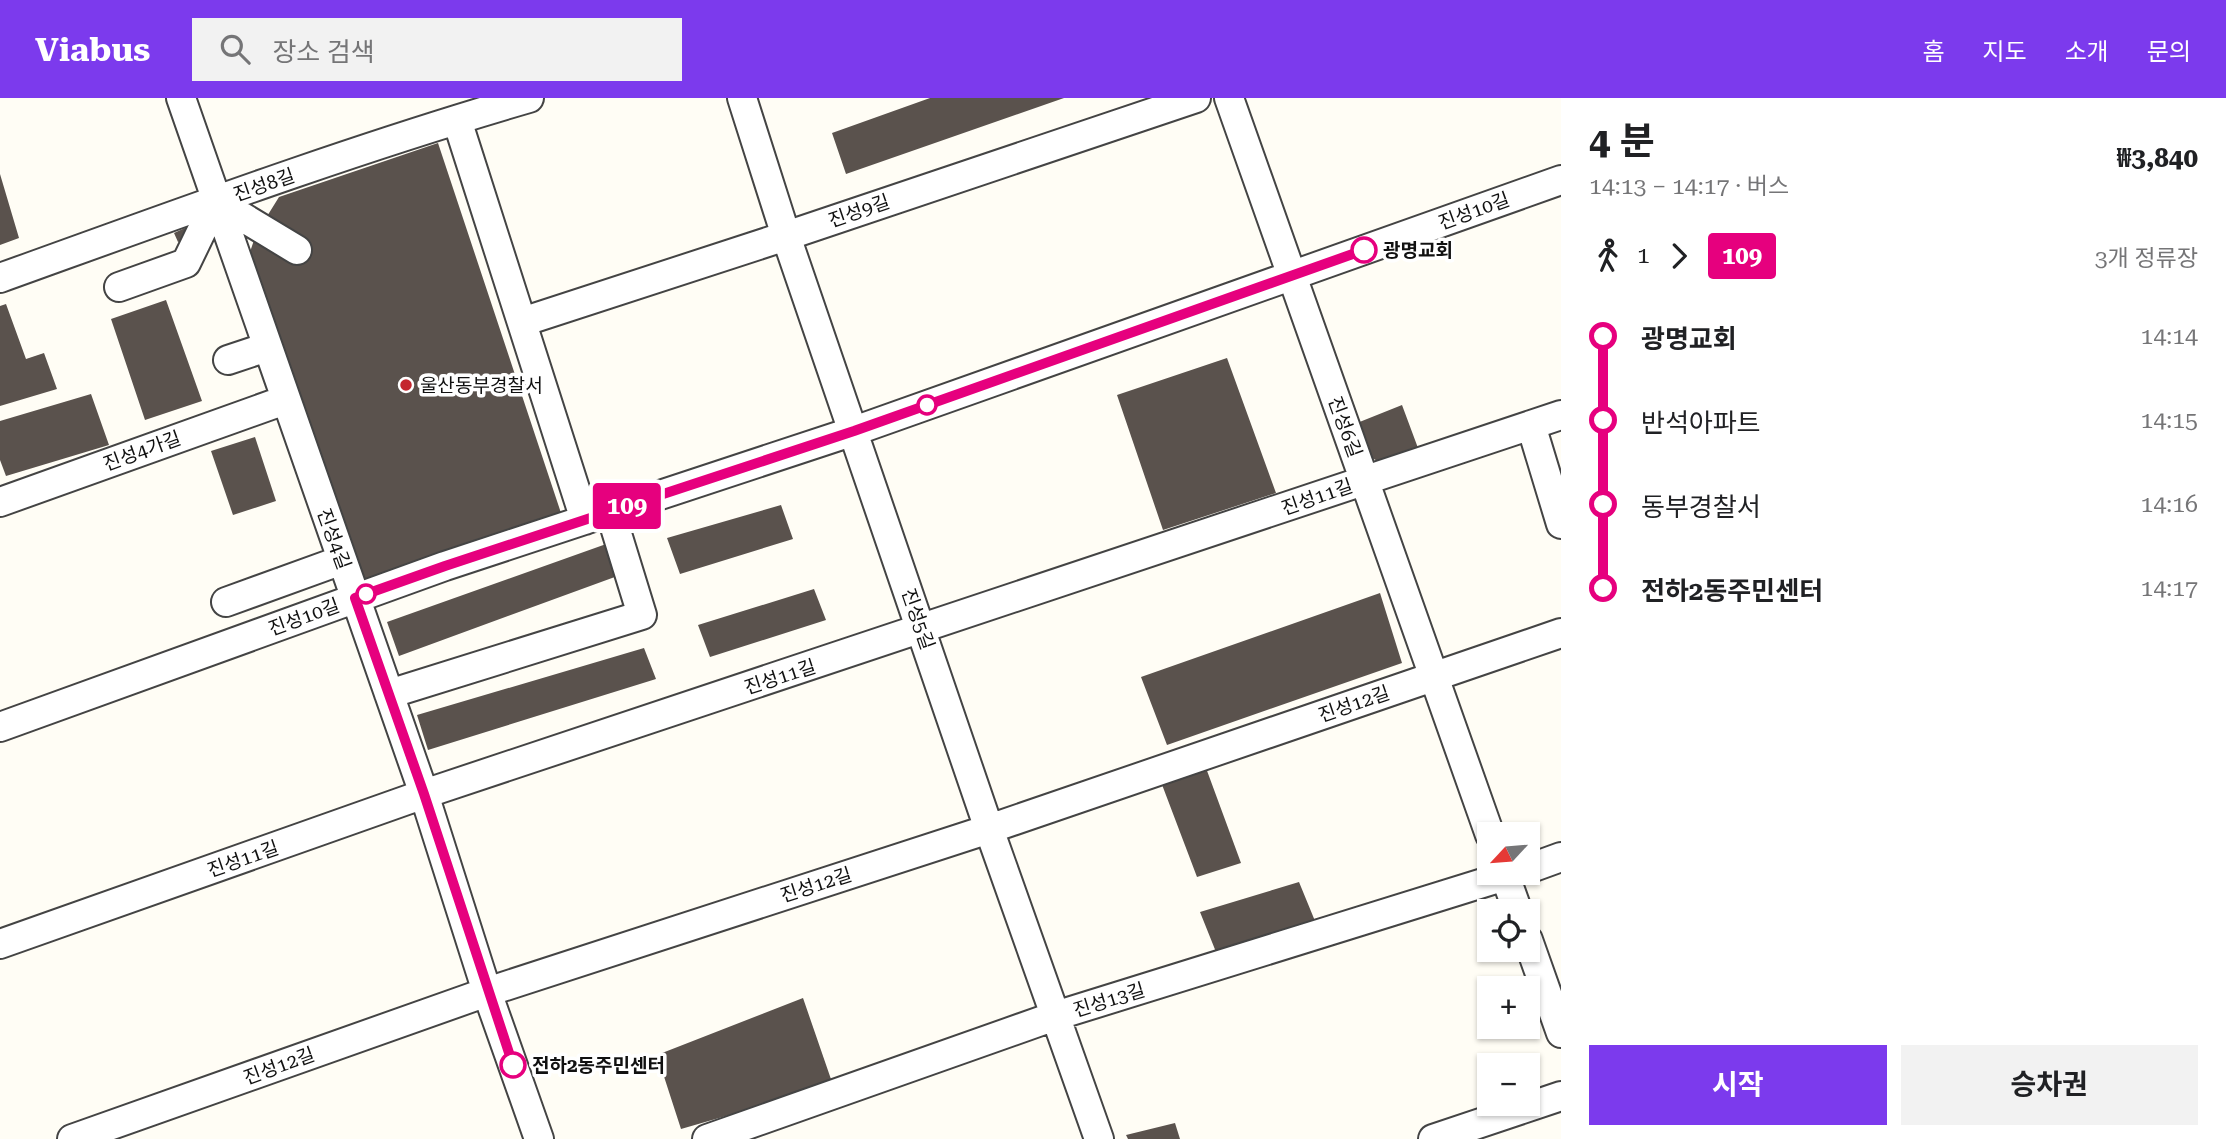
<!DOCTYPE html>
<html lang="ko">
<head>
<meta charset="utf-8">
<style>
	:root { --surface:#fff; --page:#f2f2f2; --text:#202124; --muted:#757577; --accent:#7c3aed }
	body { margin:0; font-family:"Roboto Serif","Noto Sans KR",serif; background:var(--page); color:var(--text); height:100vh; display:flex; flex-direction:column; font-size:26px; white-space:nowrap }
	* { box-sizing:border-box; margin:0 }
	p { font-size:23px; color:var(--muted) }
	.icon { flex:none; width:38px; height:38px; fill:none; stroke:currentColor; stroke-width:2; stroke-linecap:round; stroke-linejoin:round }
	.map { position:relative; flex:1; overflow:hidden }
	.drawer { display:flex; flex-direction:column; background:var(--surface); width:665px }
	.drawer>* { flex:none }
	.badge { padding:0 14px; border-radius:5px; font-size:24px; line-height:46px }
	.needle { width:46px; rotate:244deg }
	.controls { position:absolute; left:1477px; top:724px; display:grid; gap:14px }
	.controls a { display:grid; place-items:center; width:63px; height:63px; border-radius:0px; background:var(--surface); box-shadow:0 2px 5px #0004; font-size:35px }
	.map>.badge { position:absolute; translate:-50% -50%; box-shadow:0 0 0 4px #fff }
	.legs { display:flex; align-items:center; gap:10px; height:77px; padding:0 28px; font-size:23px }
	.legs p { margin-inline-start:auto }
	.overview { display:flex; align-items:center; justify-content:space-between; height:119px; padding:0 28px }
	h1 { font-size:38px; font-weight:700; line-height:52px }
	.primary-button { display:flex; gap:14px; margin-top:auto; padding:14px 28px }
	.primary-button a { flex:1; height:80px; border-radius:0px; background:var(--accent); color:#fff; font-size:28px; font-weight:700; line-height:80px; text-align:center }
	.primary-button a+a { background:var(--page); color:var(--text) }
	ul { padding:0 28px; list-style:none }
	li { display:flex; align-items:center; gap:24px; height:84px; font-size:26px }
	li i { display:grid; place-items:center; width:10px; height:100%; margin:0 9px; background:currentColor }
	li i::after { content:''; width:18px; height:18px; margin:-9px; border:5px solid; border-radius:50%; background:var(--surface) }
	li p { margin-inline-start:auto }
	li:first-child i { background:linear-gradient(#0000 50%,currentColor 0) }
	li:last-child i { background:linear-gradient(currentColor 50%,#0000 0) }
	header { display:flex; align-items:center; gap:42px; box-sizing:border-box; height:98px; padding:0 35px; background:var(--accent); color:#fff }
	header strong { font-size:33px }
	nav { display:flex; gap:38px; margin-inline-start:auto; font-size:24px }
	.search { width:490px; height:63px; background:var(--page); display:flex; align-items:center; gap:18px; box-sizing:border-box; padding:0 24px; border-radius:0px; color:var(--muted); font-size:26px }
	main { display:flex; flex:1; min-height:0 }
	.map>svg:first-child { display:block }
	.building { fill:#5a524d }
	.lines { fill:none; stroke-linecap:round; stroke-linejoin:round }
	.minor-casing { stroke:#444; stroke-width:32 }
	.minor { stroke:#fff; stroke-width:28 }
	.line-1-casing { stroke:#fff; stroke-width:16 }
	.line-1 { stroke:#e6007e; stroke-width:10 }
	.stop-1-dot { fill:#fff; stroke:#e6007e; stroke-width:3.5 }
	.poi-dot { fill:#c4262e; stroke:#fff; stroke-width:2.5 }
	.labels { text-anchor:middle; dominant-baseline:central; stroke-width:7; stroke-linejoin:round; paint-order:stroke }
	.street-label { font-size:19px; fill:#111; stroke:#fff }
	.stop-label { font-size:19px; font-weight:bold; fill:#111; stroke:#fff; text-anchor:start }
	.poi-label { font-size:19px; fill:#111; stroke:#fff; text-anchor:start }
</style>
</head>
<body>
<header>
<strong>Viabus</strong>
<div class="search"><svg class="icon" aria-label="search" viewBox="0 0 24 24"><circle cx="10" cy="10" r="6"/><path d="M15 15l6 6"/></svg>장소 검색</div>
<nav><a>홈</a><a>지도</a><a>소개</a><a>문의</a></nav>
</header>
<main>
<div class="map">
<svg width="1561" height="1041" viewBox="0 0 1561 1041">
	<rect width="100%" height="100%" fill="#fffdf5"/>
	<path class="building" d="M930,0h134l-218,76 -14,-41z
		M438,45l124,373 -201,66 -112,-327 7,-21 23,-37z
		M0,76l19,64 -19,7z
		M185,130l4,10 -11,4 -4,-9z
		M166,202l36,101 -57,19 -34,-101z
		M6,206l20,55 18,-6 13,36 -57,17v-100z
		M1227,260l49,135 -113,37 -46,-135z
		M91,296l18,51 -103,31 -6,-16v-39z
		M1402,307l16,43 -38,14 -17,-8 -11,-29z
		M255,339l21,64 -43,14 -22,-64z
		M781,407l12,34 -113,35 -13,-36z
		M609,445l14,31 -224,82 -12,-34z
		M814,491l12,31 -116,37 -12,-32z
		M1380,495l22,70 -235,82 -26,-68z
		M644,550l12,31 -228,71 -11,-35z
		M1206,670l35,95 -44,14 -36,-95z
		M1299,784l16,39 -99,31 -16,-40z
		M803,900l30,87 -152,44 -24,-74z
		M1175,1025l5,16h-52l-2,-4z"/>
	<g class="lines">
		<defs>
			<path id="minor" d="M181,0l243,696 63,198 52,147
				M742,0l44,138 203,593 110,310
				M1229,0l261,737
				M457,22l128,400
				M0,180c175,-63 350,-128 529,-180
				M119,189l67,-24 30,-62 81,49
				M522,224l264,-86 410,-138
				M228,262l39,-13
				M1531,327l30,99
				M0,404l285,-102
				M226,504l116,-42
				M389,596l253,-79 -32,-104
				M0,629l445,-161 409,-135 707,-251
				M1528,771l33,-12
				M1504,775l14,39
				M1528,842l33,93
				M0,846l424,-150 1137,-379
				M72,1041l415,-147 502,-163 572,-196
				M707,1041l348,-123 460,-143
				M1433,1041l128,-43"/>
		</defs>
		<use href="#minor" class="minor-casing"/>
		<use href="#minor" class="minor"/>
	</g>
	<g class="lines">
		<defs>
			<path id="line-1" d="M513,967l-89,-271 -69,-196 90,-32 409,-135 510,-181"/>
		</defs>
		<use href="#line-1" class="line-1-casing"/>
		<use href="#line-1" class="line-1"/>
	</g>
	<g class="stop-1-dot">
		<circle cx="1364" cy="152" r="12"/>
		<circle cx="927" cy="307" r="9"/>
		<circle cx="366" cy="496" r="9"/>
		<circle cx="513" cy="967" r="12"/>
	</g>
	<circle class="poi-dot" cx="406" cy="287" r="7"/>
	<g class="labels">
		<g class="street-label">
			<text transform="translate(264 87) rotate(-19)">진성8길</text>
			<text transform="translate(859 113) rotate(-19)">진성9길</text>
			<text transform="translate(1474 113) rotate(-20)">진성10길</text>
			<text transform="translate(1345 329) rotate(70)">진성6길</text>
			<text transform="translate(142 353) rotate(-20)">진성4가길</text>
			<text transform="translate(1317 399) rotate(-19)">진성11길</text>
			<text transform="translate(334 441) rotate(70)">진성4길</text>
			<text transform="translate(304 519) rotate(-20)">진성10길</text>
			<text transform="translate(918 521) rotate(71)">진성5길</text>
			<text transform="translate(780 579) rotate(-18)">진성11길</text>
			<text transform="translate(1354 606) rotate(-19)">진성12길</text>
			<text transform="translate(243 761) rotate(-19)">진성11길</text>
			<text transform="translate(816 787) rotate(-18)">진성12길</text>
			<text transform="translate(1109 902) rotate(-17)">진성13길</text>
			<text transform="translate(279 968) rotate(-20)">진성12길</text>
		</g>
		<g class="stop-label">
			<text x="1383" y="152">광명교회</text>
			<text x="532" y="967">전하2동주민센터</text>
		</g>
		<g class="poi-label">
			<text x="420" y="287">울산동부경찰서</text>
		</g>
	</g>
</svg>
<div class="controls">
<a><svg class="needle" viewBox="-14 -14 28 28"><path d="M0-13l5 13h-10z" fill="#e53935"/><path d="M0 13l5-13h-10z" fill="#757577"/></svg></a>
<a><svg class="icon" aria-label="locate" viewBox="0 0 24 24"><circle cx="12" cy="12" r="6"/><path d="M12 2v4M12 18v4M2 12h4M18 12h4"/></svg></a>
<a>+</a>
<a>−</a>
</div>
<b class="badge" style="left:627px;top:408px;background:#e6007e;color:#fff">109</b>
</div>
<section class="drawer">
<div class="overview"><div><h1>4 분</h1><p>14:13 – 14:17 · 버스</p></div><b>₩3,840</b></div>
<div class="legs"><svg class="icon" aria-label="walk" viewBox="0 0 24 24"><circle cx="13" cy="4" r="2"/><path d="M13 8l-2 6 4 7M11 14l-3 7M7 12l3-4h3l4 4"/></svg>1<svg class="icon" aria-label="forward" viewBox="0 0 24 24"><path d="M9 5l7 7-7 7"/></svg><b class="badge" style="background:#e6007e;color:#fff">109</b><p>3개 정류장</p></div>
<ul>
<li><i style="color:#e6007e"></i><b>광명교회</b><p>14:14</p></li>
<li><i style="color:#e6007e"></i><span>반석아파트</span><p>14:15</p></li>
<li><i style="color:#e6007e"></i><span>동부경찰서</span><p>14:16</p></li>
<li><i style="color:#e6007e"></i><b>전하2동주민센터</b><p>14:17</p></li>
</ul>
<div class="primary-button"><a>시작</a><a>승차권</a></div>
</section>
</main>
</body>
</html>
